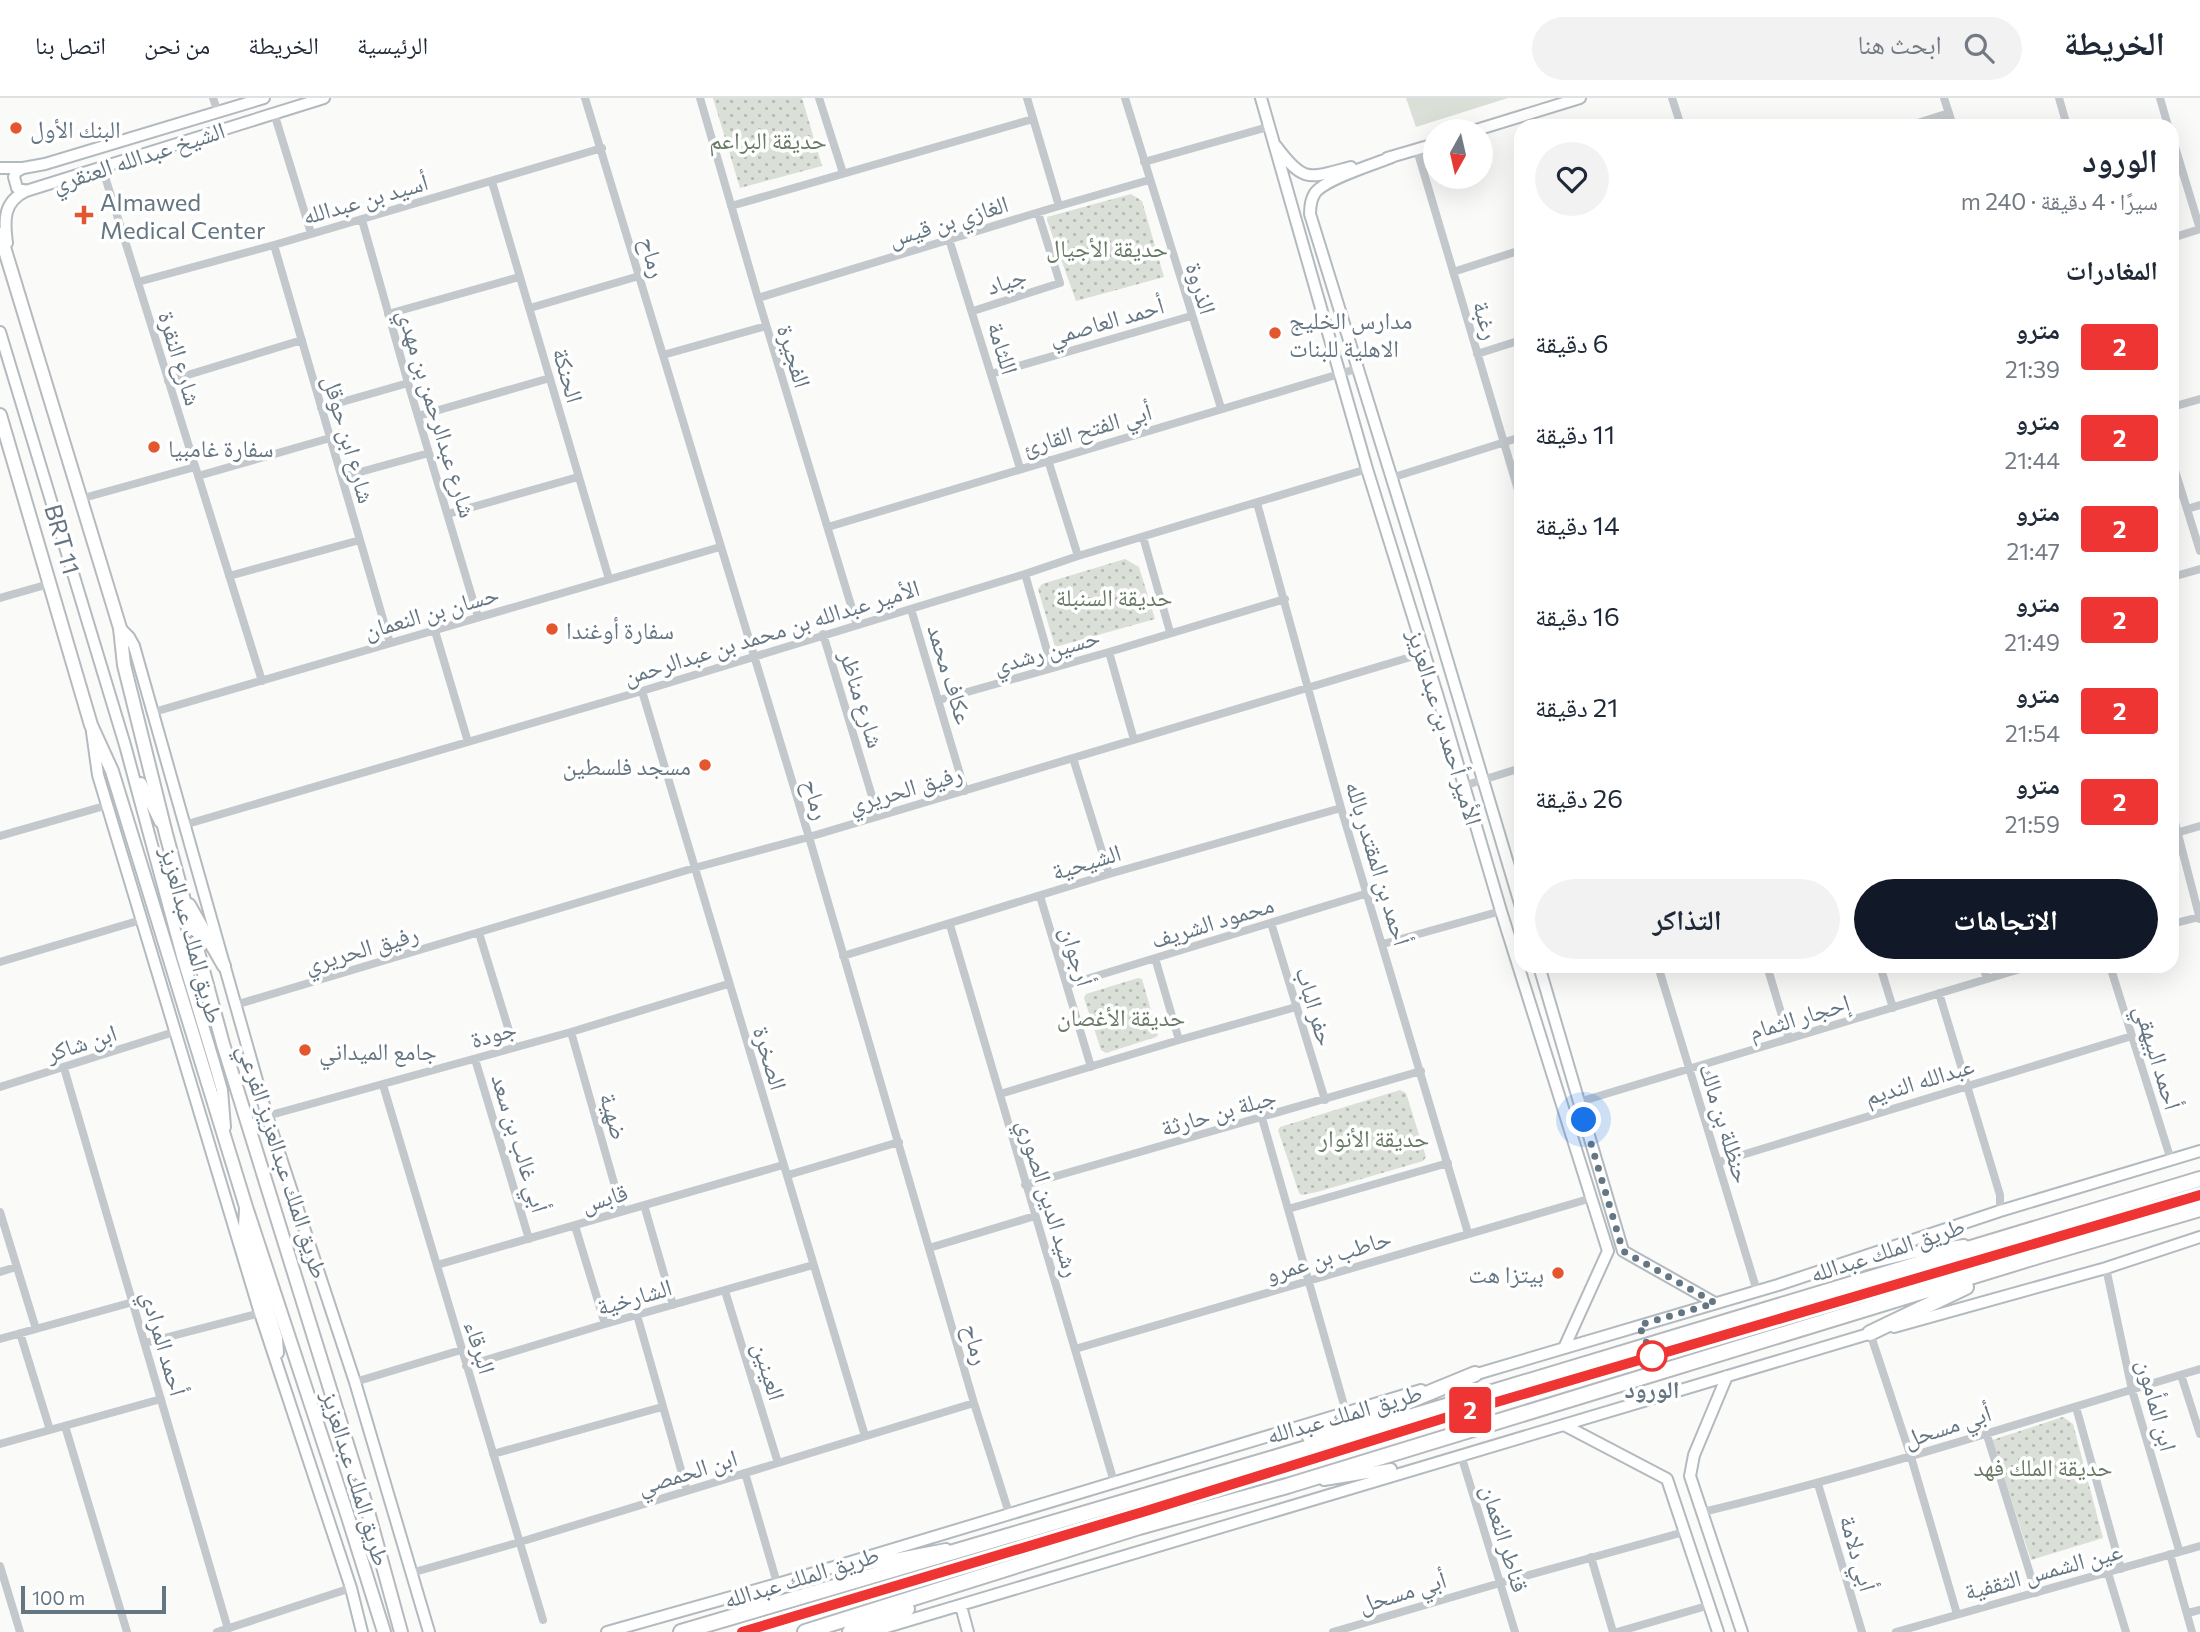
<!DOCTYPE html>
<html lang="ar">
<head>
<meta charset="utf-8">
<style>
	:root { --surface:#fff; --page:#f2f2f3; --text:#1f2937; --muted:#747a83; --line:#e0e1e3; --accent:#111827 }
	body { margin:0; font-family:Commissioner,"Noto Naskh Arabic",sans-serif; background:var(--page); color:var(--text); direction:rtl; height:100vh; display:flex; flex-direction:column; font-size:26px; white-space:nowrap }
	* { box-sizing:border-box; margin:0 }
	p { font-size:23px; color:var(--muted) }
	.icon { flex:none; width:38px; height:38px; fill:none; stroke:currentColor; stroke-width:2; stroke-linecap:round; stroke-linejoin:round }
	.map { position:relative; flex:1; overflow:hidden; direction:ltr }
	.sheet { position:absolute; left:1514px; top:21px; width:665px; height:854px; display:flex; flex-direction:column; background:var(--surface); border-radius:21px; box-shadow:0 7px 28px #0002; direction:rtl }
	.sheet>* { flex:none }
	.badge { padding:0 14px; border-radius:5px; font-size:24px; line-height:46px }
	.needle { width:46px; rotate:188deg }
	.buttons { position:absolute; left:1423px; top:21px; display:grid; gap:14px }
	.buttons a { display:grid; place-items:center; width:70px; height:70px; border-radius:50%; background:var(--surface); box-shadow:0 7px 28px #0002; font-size:35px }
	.scale { position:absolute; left:21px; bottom:18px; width:145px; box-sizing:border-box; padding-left:7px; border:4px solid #657683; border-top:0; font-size:19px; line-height:24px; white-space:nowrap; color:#657683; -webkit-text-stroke:5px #fff; paint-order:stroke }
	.you { position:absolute; width:35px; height:35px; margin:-18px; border:5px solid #fff; border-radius:50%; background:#1a73e8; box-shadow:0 0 0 10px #1a73e833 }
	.map>.badge { position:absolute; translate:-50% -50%; box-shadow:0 0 0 4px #fff }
	h2 { padding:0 21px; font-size:26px; line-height:63px }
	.round { display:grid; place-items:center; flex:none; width:74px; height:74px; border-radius:37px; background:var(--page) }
	.head { display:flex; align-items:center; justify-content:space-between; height:119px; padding:0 21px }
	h1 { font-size:33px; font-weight:700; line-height:52px }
	.cta { display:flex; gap:14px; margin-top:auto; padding:14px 21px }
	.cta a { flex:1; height:80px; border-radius:42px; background:var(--accent); color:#fff; font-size:28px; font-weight:700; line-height:80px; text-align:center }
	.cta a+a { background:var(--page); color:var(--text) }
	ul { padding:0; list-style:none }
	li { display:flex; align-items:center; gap:21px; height:91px; padding:0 21px }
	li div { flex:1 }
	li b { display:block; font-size:26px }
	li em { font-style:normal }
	li .badge { min-width:77px; font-weight:700; text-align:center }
	header { display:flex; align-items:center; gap:42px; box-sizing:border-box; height:98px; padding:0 35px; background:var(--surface); border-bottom:2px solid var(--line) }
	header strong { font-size:33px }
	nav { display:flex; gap:38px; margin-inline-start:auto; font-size:24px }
	.search { width:490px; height:63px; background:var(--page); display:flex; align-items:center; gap:18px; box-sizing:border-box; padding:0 24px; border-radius:38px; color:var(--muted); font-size:26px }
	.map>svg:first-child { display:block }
	.green { fill:#dadfd7 }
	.garden { fill:url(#garden-dots) }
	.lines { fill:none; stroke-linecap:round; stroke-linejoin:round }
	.secondary-casing { stroke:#b3babf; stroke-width:14 }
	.primary-casing { stroke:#b5babe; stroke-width:16 }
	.highway-casing { stroke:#b4b9bd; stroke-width:18 }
	.street { stroke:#c3c8cc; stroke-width:8 }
	.secondary { stroke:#fff; stroke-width:10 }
	.primary { stroke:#fff; stroke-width:12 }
	.highway { stroke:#fff; stroke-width:14 }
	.rail { stroke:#a2aab0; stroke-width:2.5; stroke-dasharray:10 5; stroke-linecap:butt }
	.line-casing { stroke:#fff; stroke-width:16 }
	.line { stroke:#ef3434; stroke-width:10 }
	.walk { stroke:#657683; stroke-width:7; stroke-dasharray:0 12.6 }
	.poi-dot { fill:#e4572e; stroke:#fff; stroke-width:2.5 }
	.stop-dot { fill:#fff; stroke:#ef3434; stroke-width:3.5 }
	.labels { text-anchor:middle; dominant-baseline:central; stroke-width:7; stroke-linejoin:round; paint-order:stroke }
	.poi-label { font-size:24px; fill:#657683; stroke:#fff; text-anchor:start }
	.park-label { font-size:24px; fill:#687a64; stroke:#fff }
	.street-label { font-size:24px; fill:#657683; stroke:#fff }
	.stop-label { font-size:24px; font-weight:bold; fill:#657683; stroke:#fff }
</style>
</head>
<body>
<header>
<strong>الخريطة</strong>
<div class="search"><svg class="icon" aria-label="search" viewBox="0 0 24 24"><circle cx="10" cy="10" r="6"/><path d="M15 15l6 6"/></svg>ابحث هنا</div>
<nav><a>الرئيسية</a><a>الخريطة</a><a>من نحن</a><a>اتصل بنا</a></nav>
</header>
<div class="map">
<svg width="2200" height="1534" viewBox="0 0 2200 1534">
	<defs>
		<pattern id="garden-dots" width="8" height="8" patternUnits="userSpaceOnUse" patternTransform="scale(1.75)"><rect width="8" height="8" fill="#dadfd7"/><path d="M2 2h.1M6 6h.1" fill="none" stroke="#b4b9b4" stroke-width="1.8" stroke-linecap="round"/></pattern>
	</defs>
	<rect width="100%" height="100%" fill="#fafaf8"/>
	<path class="green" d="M1406,0h102l-92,29z"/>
	<path class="garden" d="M713,0h89l20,68 -82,22z
		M1131,96l11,7 22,76 -88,24 -28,-78 -1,-6z
		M1125,461l14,8 16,52 -100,28 -17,-58 4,-5z
		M1138,880l4,1 16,56 -2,2 -50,16 -5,-3 -17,-52 2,-4z
		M1400,992l6,3 20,64 -3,4 -106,31 -15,3 -3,-2 -21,-63 2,-3z
		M2063,1319l10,7 30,114 -72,22 -39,-120z"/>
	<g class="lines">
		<defs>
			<path id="secondary" d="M1261,0l106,371 71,228 63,214 107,340 -44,97
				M1473,33l107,-33
				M1276,48c28,38 33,32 75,21
				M1392,59c-17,7 -67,22 -77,36 -4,6 -5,14 -5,21l113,365 98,328
				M1387,60l48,-14
				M0,70h23l22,-4 219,-66
				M23,70l-7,4 -2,5 3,11 9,3
				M7,145c-3,-23 -4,-41 19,-52l298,-93
				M0,234l125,413 57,211 32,106 8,28 3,37
				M120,530l9,9 5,9 133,470 88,266 74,250
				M92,634l6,43 162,538 91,275 11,44
				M141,685l19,39
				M1539,868l84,285 92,52
				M245,1111l-1,18 33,111 1,15
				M1850,1170l66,-16 48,-7
				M1894,1229l212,-59 94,-31
				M1470,1278l308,-91 222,-74 200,-60
				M1727,1278l-33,79 -4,21 52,156
				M1564,1327l103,54 51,153
				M1324,1382l67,-11
				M848,1470l98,-19
				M961,1508l7,26
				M607,1534l177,-50 637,-192
				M870,1534l1005,-300"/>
			<path id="primary" d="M0,136l120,394 4,37 42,169 57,210 144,464 34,124
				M0,317l91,310 21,46 134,436 102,310 36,115
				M189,807l35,61"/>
			<path id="highway" d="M1870,1235l96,-46
				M1310,1339l65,-22 100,-41
				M681,1534l589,-173 930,-280
				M805,1534l334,-105 148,-41 755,-231 158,-46
				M850,1534l57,-23"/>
		</defs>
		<use href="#secondary" class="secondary-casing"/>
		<use href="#primary" class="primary-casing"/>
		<use href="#highway" class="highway-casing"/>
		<path class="street" d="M213,0l5,14
			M585,0l224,739 165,566 35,110
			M700,0l58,200 99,327
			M819,0l24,75
			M1027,0l32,108
			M1125,0l96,310
			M1672,0l9,28
			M1944,0l9,28
			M2059,0l8,28
			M2160,0l8,28
			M274,15l37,120
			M1908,28l41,-13
			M2172,39l28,92 -28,9
			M1417,52l104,350
			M1144,64l124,-35
			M102,69l160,514
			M492,84l117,397
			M731,108l302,-87
			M362,122l46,163 70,234
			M949,141l71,229
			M274,147l116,398
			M1453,174l68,-22
			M138,184l136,-37 328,-97
			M758,200l301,-92 90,-26
			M530,210l109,-32
			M973,213l87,-28 -22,-70
			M388,216l131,-37
			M1477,256l44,-14
			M663,257l103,-29
			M991,276l200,-58
			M168,283l134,-41
			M2172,309l28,-8
			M321,310l87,-25
			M418,318l132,-38
			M1048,362l30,96
			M2172,363l28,90
			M198,378l132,-38
			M342,379l87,-24
			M1391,380l130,-41
			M80,401l115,-32
			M1257,405l84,305 127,425
			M2187,411l13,-4
			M448,416l130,-37
			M828,429l528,-158
			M1143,439l27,95
			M1025,476l27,94
			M229,478l131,-36
			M2172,479l28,-8
			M0,500l49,-14
			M911,511l54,182
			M435,533l33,111
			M823,536l55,182
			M1109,554l25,88
			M642,593l223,745
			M939,602l170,-48 176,-53
			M154,614l566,-165
			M1073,660l36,116
			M1463,688l58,-18
			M2172,713l28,108
			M184,727l458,-134 383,-117 53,-18 289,-87
			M2176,735l24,-7
			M0,738l108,-31
			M1040,798l51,171
			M1271,825l54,177
			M2172,826l27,-7
			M950,827l164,557
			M479,835l35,114
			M1383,846l118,-33
			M843,858l266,-82 232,-66
			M1155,860l24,82
			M0,864l141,-42
			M1658,868l99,325
			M1767,868l22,73
			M1880,868l13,42
			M1983,868l4,13
			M2110,868l61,194
			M1067,887l301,-92
			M1939,895l61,202v16
			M235,907l459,-137 115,-31 615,-184
			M571,934l51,179
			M475,961l54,180
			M64,970l164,561
			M383,987l160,535
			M0,989l174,-55
			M1000,996l179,-54 117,-33
			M1579,1004l451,-136
			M267,1018l304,-84 157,-48
			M1262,1020l84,294
			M1719,1064l413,-126
			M788,1077l111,-33
			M1025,1087l396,-114
			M644,1107l29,100
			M1288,1111l160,-46
			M0,1114l36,117
			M575,1128l30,98
			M929,1150l106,-32
			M437,1167l346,-100
			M2106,1170l26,122 47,160
			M0,1174l16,-5
			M725,1193l53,172
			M637,1217l50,176
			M20,1235l30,97
			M1870,1235l41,124 46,157
			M0,1241l133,-37
			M145,1245l115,-30
			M1075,1251l517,-151
			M466,1268l139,-42 208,-59
			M2181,1277l19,59
			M355,1284l106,-32
			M2076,1309l45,162
			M65,1328l62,206
			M1986,1334l50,161
			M0,1346l161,-45
			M493,1356l169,-47
			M1461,1357l54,177
			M745,1375l32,110
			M1818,1386l44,148
			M1703,1414c168,-40 332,-94 497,-143
			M2170,1456l22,78
			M1591,1459l22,75
			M0,1468l20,66
			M411,1475l109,-31 454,-139
			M2108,1475l18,59
			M2188,1515l12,-3
			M217,1534l134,-44
			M1333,1534l167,-49 184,-51
			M1617,1534l93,-27
			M1896,1534l304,-86"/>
		<use href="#secondary" class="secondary"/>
		<use href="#primary" class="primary"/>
		<use href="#highway" class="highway"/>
		<path class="rail" d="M742,1534l404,-121 337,-105"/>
	</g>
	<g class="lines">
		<defs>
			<path id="line" d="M742,1534l404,-121 337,-105 717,-211"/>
		</defs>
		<use href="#line" class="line-casing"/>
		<use href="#line" class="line"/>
		<path class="walk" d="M1584,1022l39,131 92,52 -76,22 13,31"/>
	</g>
	<g class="poi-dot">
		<circle cx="16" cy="30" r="7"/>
		<path d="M80.5 106.5h7v7h7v7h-7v7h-7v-7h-7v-7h7z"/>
		<circle cx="1275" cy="235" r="7"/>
		<circle cx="154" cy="349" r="7"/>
		<circle cx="552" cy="531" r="7"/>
		<circle cx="705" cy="667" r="7"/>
		<circle cx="305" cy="952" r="7"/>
		<circle cx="1558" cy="1175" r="7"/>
	</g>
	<circle class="stop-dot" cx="1652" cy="1258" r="14"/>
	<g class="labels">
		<g class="poi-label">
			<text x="30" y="30">البنك الأول</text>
			<text x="100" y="103">Almawed<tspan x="100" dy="28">Medical Center</tspan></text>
			<text x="1289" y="221">مدارس الخليج<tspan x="1289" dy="28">الاهلية للبنات</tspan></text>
			<text x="168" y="349">سفارة غامبيا</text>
			<text x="566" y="531">سفارة أوغندا</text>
			<text x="691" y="667" text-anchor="end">مسجد فلسطين</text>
			<text x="319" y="952">جامع الميداني</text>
			<text x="1544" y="1175" text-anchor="end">بيتزا هت</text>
		</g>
		<g class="park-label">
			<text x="768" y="41">حديقة البراعم</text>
			<text x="1107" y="149">حديقة الأجيال</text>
			<text x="1114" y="498">حديقة السنبلة</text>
			<text x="1121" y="918">حديقة الأغصان</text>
			<text x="1374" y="1039">حديقة الأنوار</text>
			<text x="2043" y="1368">حديقة الملك فهد</text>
		</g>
		<g class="street-label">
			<text transform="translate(138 58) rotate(-18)">الشيخ عبدالله العنقري</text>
			<text transform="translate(365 100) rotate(-16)">أسيد بن عبدالله</text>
			<text transform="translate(948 122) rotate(-17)">الغازي بن قيس</text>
			<text transform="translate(654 159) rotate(74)">رماح</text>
			<text transform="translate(1006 182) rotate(-18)">جياد</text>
			<text transform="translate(1202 190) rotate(73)">الذروة</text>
			<text transform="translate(1106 222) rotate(-16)">أحمد العاصمي</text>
			<text transform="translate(1487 222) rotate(74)">رغبة</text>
			<text transform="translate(1004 250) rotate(73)">اللثامة</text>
			<text transform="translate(795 258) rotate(73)">الفجيرة</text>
			<text transform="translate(181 260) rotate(73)">شارع النقرة</text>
			<text transform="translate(569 277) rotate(74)">الحنكة</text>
			<text transform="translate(438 315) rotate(73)">شارع عبدالرحمن بن مهدي</text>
			<text transform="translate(1087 330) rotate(-16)">أبي الفتح القارئ</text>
			<text transform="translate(350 341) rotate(74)">شارع ابن حوقل</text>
			<text transform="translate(63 441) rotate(74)">BRT 11</text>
			<text transform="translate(431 513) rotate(-16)">حسان بن النعمان</text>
			<text transform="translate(771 533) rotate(-17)">الأمير عبدالله بن محمد بن عبدالرحمن</text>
			<text transform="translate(1046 552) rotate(-16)">حسين رشدي</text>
			<text transform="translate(951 576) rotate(73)">عكاف محمد</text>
			<text transform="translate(863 601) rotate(73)">شارع مناظر</text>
			<text transform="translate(1446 629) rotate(73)">الأمير أحمد بن عبدالعزيز</text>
			<text transform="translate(905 690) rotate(-16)">رفيق الحريري</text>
			<text transform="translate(817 701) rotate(73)">رماح</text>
			<text transform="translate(1086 763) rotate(-17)">الشيحية</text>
			<text transform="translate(1379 765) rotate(73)">أحمد بن المقتدر بالله</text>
			<text transform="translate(1212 823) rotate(-17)">محمود الشريف</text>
			<text transform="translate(193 837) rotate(75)">طريق الملك عبدالعزيز</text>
			<text transform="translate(361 850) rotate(-16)">رفيق الحريري</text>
			<text transform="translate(1078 858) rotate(73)">أرجوان</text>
			<text transform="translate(1316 908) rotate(73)">حفر الباب</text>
			<text transform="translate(1799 918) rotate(-17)">إحجار الثمام</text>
			<text transform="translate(493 935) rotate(-16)">جودة</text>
			<text transform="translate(81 944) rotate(-18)">ابن شاكر</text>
			<text transform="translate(2159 959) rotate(73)">أحمد البيهقي</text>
			<text transform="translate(771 960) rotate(73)">الصخرة</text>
			<text transform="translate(1919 982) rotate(-17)">عبدالله النديم</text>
			<text transform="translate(1218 1013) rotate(-16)">جبلة بن حارثة</text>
			<text transform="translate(615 1018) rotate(74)">ضهية</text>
			<text transform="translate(1726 1025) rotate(73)">حنظلة بن مالك</text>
			<text transform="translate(521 1045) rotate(73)">أبي غالب بن سعد</text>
			<text transform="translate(284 1063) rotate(72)">طريق الملك عبدالعزيز الفرعي</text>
			<text transform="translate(604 1099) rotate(-17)">قابس</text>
			<text transform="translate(1050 1100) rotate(73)">رشيد الدين الصوري</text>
			<text transform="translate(1887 1151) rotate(-18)">طريق الملك عبدالله</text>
			<text transform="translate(1328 1157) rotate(-17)">حاطب بن عمرو</text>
			<text transform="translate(634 1198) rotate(-16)">الشارخية</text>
			<text transform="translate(165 1245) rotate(74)">أحمد المرادي</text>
			<text transform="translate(977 1246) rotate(74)">رماح</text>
			<text transform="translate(481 1249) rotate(73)">البرقاء</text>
			<text transform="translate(770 1273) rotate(73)">العينين</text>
			<text transform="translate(2158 1307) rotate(75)">ابن المأمون</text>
			<text transform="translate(1344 1315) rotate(-16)">طريق الملك عبدالله</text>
			<text transform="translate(1947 1327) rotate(-18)">أبي مسحل</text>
			<text transform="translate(687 1373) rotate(-17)">ابن الحمصي</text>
			<text transform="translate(357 1380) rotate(73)">طريق الملك عبدالعزيز</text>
			<text transform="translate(1506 1440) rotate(73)">قناطر النعمان</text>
			<text transform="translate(1859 1455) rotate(74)">أبي دلامة</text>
			<text transform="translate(2043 1472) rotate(-15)">عين الشمس الثقفية</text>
			<text transform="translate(801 1478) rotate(-17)">طريق الملك عبدالله</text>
			<text transform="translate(1402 1493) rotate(-17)">أبي مسحل</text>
		</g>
		<g class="stop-label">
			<text x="1652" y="1290">الورود</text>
		</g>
	</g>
</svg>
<div class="buttons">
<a><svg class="needle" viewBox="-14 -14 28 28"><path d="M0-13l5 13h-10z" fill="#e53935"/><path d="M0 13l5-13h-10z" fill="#747a83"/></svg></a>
</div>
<div class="scale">100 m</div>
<div class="you" style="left:1584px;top:1022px"></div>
<b class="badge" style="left:1470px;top:1312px;background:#ef3434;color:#fff">2</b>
<section class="sheet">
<div class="head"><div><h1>الورود</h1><p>سيرًا · 4 دقيقة · 240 m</p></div><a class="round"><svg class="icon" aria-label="heart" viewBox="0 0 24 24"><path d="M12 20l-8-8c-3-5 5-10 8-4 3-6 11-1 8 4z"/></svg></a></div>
<h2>المغادرات</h2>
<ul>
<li><span class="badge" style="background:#ef3434;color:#fff">2</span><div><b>مترو</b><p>21:39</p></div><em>6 دقيقة</em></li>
<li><span class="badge" style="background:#ef3434;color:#fff">2</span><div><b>مترو</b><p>21:44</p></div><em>11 دقيقة</em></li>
<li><span class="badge" style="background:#ef3434;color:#fff">2</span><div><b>مترو</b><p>21:47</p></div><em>14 دقيقة</em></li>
<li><span class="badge" style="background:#ef3434;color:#fff">2</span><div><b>مترو</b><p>21:49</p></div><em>16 دقيقة</em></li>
<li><span class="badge" style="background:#ef3434;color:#fff">2</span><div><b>مترو</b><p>21:54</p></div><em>21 دقيقة</em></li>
<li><span class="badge" style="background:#ef3434;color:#fff">2</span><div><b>مترو</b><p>21:59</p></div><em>26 دقيقة</em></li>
</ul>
<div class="cta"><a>الاتجاهات</a><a>التذاكر</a></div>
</section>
</div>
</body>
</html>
